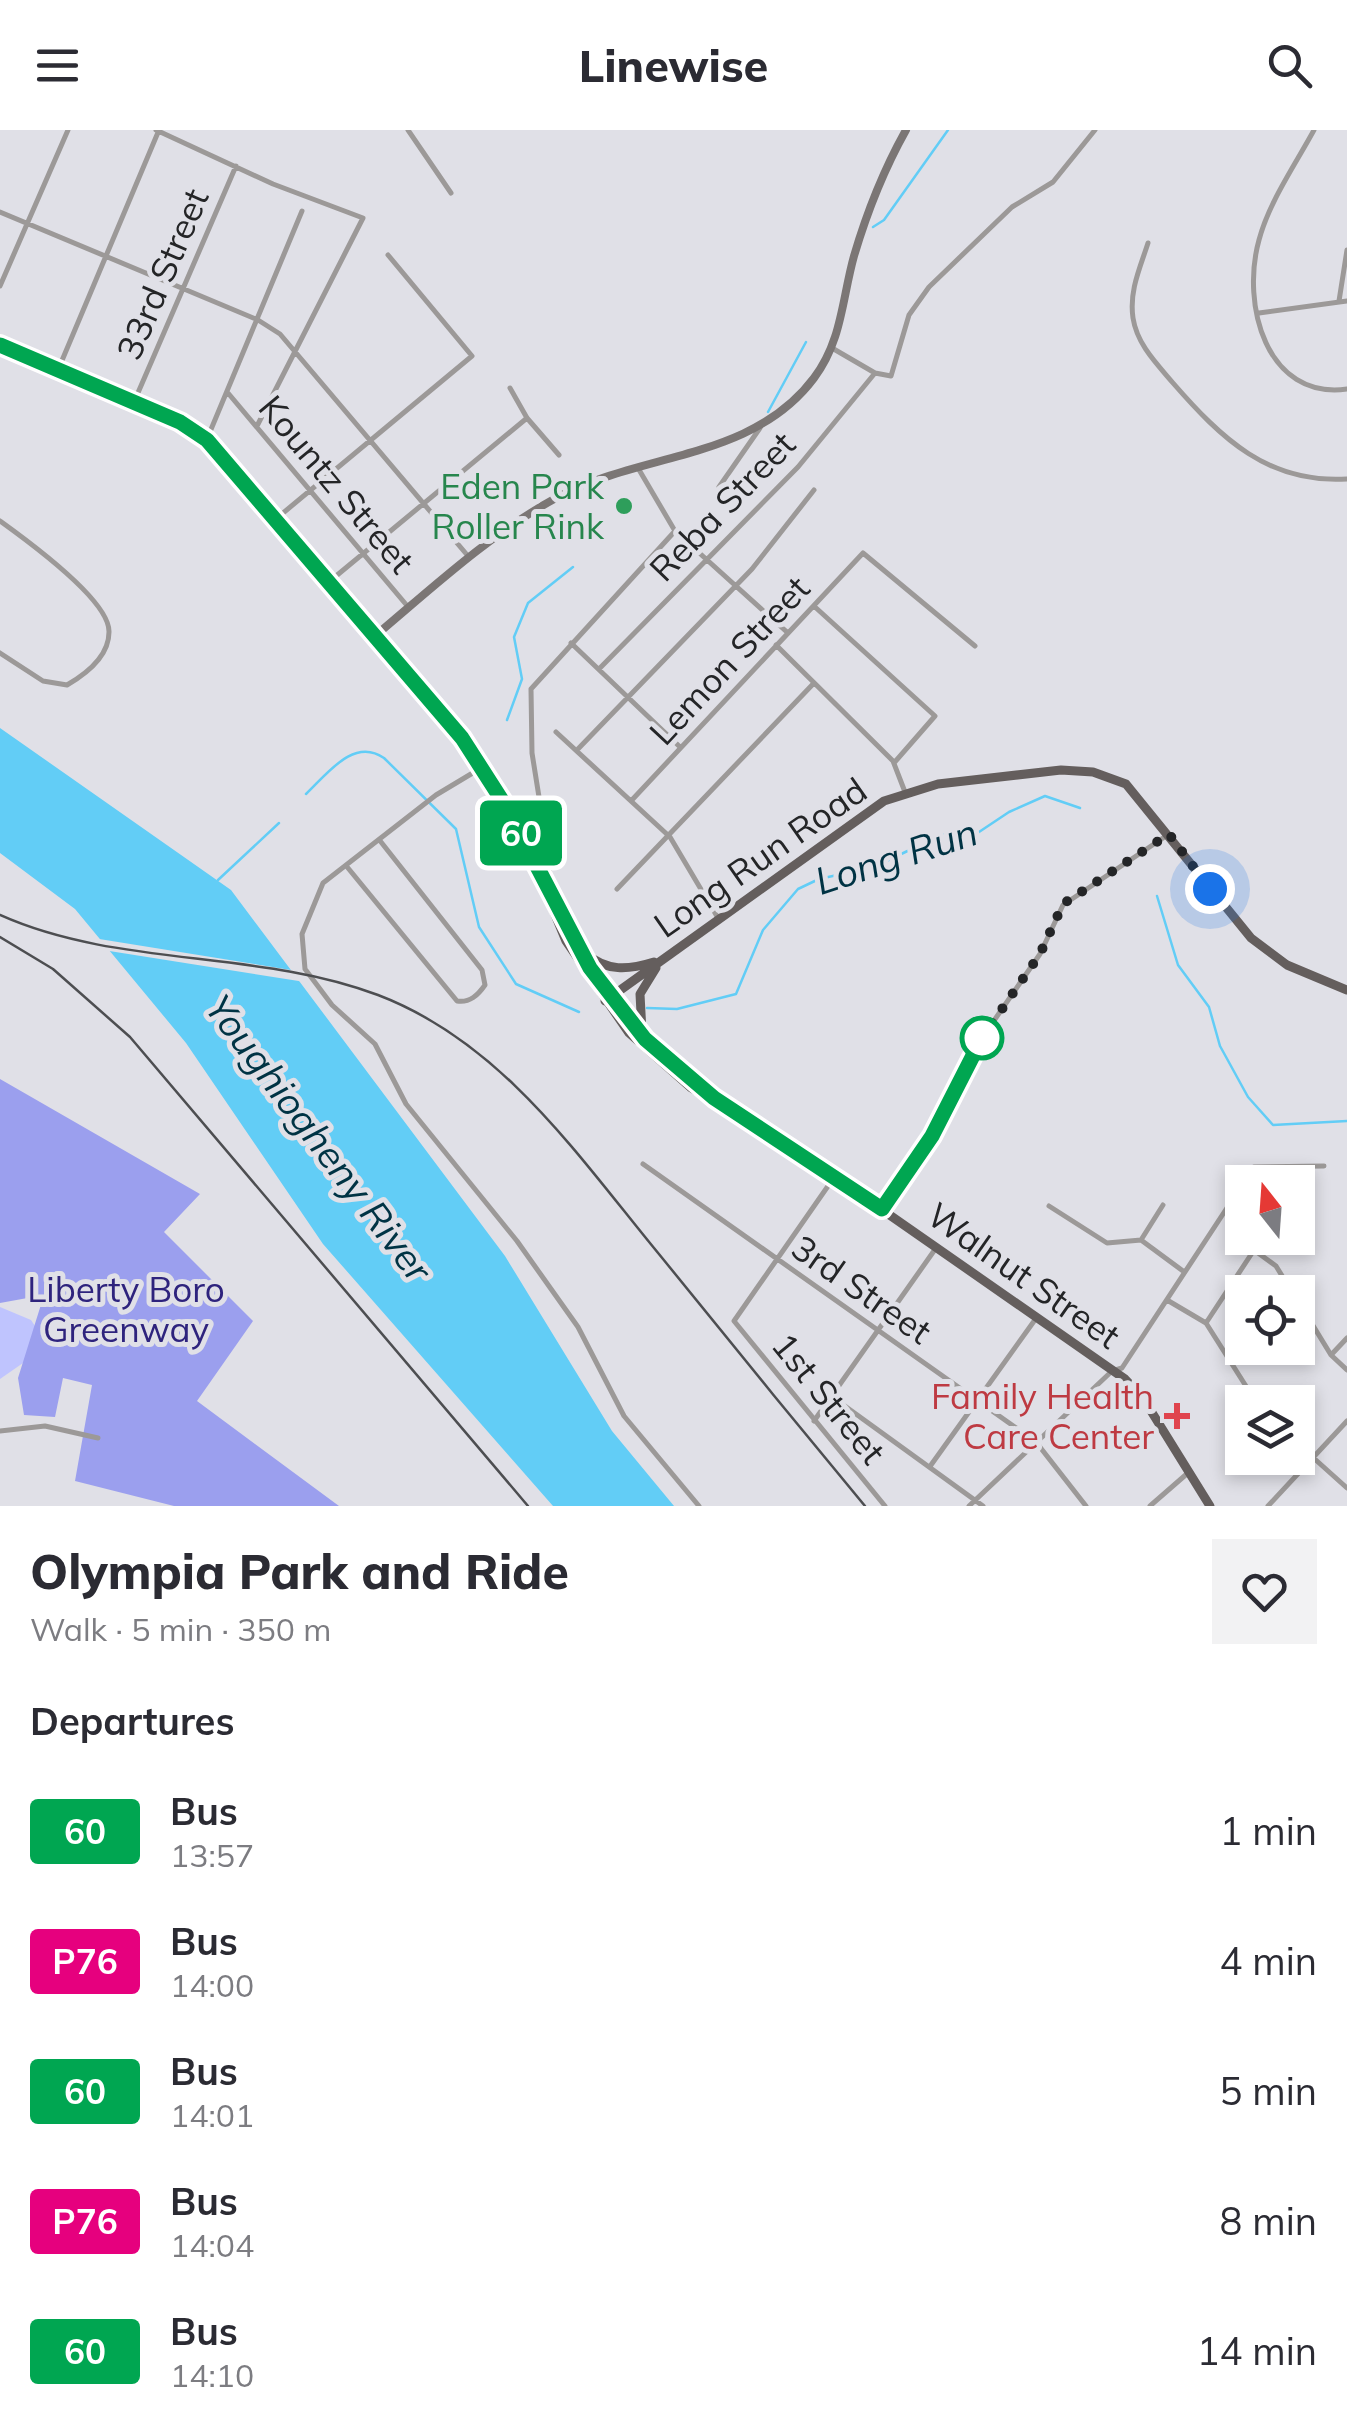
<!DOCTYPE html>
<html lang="en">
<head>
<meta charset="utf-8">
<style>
	:root { --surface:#fff; --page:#f2f2f3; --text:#2b2b33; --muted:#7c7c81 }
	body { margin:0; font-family:Mulish,sans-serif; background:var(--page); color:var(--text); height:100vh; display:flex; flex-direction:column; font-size:38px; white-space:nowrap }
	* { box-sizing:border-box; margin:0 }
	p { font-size:32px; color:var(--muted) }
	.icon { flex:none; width:55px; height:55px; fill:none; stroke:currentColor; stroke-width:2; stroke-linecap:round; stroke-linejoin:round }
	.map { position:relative; height:1376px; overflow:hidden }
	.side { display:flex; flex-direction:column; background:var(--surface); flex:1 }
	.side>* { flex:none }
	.badge { padding:0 20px; border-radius:8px; font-size:35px; line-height:65px }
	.needle { width:65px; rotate:343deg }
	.buttons { position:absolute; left:1225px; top:1035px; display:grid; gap:20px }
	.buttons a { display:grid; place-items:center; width:90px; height:90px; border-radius:0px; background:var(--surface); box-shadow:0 5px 15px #0003; font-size:50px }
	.you { position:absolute; width:50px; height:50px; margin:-25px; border:8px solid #fff; border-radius:50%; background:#1a73e8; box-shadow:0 0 0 15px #1a73e833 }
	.map>.badge { position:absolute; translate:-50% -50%; box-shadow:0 0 0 5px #fff }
	h2 { padding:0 30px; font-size:38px; line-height:90px }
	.round { display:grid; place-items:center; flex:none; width:105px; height:105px; border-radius:0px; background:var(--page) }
	.overview { display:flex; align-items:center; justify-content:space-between; height:170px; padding:0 30px }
	h1 { font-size:48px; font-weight:800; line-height:75px }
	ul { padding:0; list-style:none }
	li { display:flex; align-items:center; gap:30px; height:130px; padding:0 30px }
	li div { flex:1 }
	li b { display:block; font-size:38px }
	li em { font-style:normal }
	li .badge { min-width:110px; font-weight:700; text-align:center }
	header { display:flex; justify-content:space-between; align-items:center; height:130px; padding:0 30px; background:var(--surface); font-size:45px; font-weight:800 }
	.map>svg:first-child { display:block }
	.green { fill:#bfc4fe }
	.forest { fill:#9b9fee }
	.water { fill:#62cdf6 }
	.pier { fill:#e0e0e7 }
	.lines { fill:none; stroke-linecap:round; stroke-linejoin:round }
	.stream { stroke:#62cdf6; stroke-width:2.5 }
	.street { stroke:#9c9998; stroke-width:5 }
	.secondary { stroke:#7b7675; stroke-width:8 }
	.primary { stroke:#645e5d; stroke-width:9 }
	.rail { stroke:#4d4e51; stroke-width:2.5 }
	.line-casing { stroke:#fff; stroke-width:22 }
	.line { stroke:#00a651; stroke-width:15 }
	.walk { stroke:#242527; stroke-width:10; stroke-dasharray:0 18 }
	.leisure-dot { fill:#2e9e5b; stroke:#e0e0e7; stroke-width:4 }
	.stop-dot { fill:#fff; stroke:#00a651; stroke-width:5 }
	.health-dot { fill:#e0444e; stroke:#e0e0e7; stroke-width:4 }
	.labels { text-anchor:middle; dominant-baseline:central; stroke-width:10; stroke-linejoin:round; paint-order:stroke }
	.street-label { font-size:35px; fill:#242527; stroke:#e0e0e7 }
	.leisure-label { font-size:35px; fill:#27864d; stroke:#e0e0e7; text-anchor:end }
	.park-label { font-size:35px; fill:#2e237d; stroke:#e0e0e7 }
	.health-label { font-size:35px; fill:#be3a42; stroke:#e0e0e7; text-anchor:end }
	.water-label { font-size:38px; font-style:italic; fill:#034; stroke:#e0e0e7 }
</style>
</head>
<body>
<header><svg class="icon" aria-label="menu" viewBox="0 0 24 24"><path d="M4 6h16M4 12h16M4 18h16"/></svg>Linewise<svg class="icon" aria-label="search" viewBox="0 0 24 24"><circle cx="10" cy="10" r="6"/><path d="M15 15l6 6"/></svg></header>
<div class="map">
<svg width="1347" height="1376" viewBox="0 0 1347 1376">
	<rect width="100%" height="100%" fill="#e0e0e7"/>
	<path class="green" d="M0,1177l31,13 10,15 -18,28 -23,16z"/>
	<path class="forest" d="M0,949l200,115 -36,38 89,89 -56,80 142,105h-165l-99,-25 17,-96 -29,-7 -8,39 -31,-2 -6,-37 26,-83 -44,8z"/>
	<path class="water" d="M0,598l231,162 274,366 107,175 62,75h-121l-230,-262 -137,-201 -111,-134 -75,-56z"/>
	<path class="pier" d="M93,808l204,33 8,11 -202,-32z"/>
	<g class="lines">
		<path class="stream" d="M873,97l11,-7 64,-90
			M768,282l38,-70
			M507,590l15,-41 -8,-42 14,-34 45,-36
			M306,664c22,-21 48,-57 78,-36l72,71 23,98 37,57 63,28
			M218,750l61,-57
			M1157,766l21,69 31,42 11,39 28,51 25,28 74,-4
			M647,878l30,1 59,-15 27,-64 35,-41 21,-10 55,-12 67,-32 35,-1 33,-22 36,-16 35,12"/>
		<path class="street" d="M156,0l117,54 90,34 -106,208
			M408,0l43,63
			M1314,0c-19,35 -45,72 -55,110 -18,64 7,160 88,149
			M0,82l258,108 22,14 188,222
			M1148,113c-8,25 -19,48 -15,75 4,26 23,45 40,65 48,55 95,101 174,96
			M0,156l68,-156
			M1339,171l8,-51
			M1259,183l88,-12
			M832,218l43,25 16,3 18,-61 20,-28 83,-80 41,-25 42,-52
			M58,240l101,-240
			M510,258l17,30 32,37
			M228,263l181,215
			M134,272l102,-236
			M207,309l95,-228
			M638,338l37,63 113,102
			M719,357l41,-59
			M277,388l195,-162 -84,-101
			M0,391c25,18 110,79 109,111 0,24 -23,42 -42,53l-24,-4 -43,-28
			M330,451l197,-163
			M815,477l120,109 -41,47
			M571,513l109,104
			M776,515l117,116 12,31
			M599,539l199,-202 77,-94
			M556,602l114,105 48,81
			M577,620l175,-181 62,-79
			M481,638l-45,27 -113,88 -21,51 3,35 27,36 43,39 31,60 111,137 61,86 46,89 75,90
			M631,671l232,-248 112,93
			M348,738l109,133c13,2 21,-6 28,-16l-3,-15 -101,-128
			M541,748l8,-4 1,-8 -18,-113 -1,-64 144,-158
			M617,759l197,-206
			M643,1034l393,278 50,64
			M835,1046l-101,145 151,185
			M1244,1052l10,-15 70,-1
			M1049,1076l58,37 34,-3
			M882,1079l49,-73 51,-98 58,-84 23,-49 103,-69
			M1141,1110l42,31
			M1141,1110l22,-35
			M1167,1170l39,23 50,79
			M1298,1171l33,54 16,15
			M1206,1193l48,-73 22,16 16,26
			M1331,1225l16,-17
			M831,1266l152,110
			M814,1291l122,-173
			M0,1301l45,-5 53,12
			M1298,1314l49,44
			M931,1335l106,-148
			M969,1376l143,-135 10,-3 120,-183
			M1150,1376l39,-34
			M1268,1376l79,-85"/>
		<path class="secondary" d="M375,506c57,-48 115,-102 181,-138 84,-46 196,-37 258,-120 28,-37 28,-79 40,-122 13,-44 29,-85 52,-126"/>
		<path class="primary" d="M0,215l180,77 27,17 255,299 61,99 43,104 63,92 61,54 102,60 333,232 18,19 67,108
			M542,749l62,110 41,50 35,33
			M585,823c22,19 43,17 69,9
			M605,871l279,-200 54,-17 123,-14 32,2 33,12 125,154 36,27 60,25
			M642,902l-2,-38 16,-26"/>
		<path class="rail" d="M0,785c118,53 257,34 378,80 126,48 202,164 285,264 67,83 134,165 202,247
			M0,807l53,32 77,68 398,469"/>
	</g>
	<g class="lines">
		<defs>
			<path id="line" d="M0,215l180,77 27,18 255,298 43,67 85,163 55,71 69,59 168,111 50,-73 50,-98"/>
		</defs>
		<use href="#line" class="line-casing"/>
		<use href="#line" class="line"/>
		<path class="walk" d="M982,908l58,-84 23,-50 106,-70 41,55"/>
	</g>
	<circle class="leisure-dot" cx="624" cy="376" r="10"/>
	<circle class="stop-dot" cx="982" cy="908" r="20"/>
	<path class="health-dot" d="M1172 1271h10v10h10v10h-10v10h-10v-10h-10v-10h10z"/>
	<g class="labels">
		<g class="street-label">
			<text transform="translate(162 144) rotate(-67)">33rd Street</text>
			<text transform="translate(337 354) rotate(50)">Kountz Street</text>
			<text transform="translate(722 376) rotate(-46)">Reba Street</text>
			<text transform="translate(729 530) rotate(-47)">Lemon Street</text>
			<text transform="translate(760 727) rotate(-35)">Long Run Road</text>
			<text transform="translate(1024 1145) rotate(35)">Walnut Street</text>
			<text transform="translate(862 1159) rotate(35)">3rd Street</text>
			<text transform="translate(829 1268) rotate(51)">1st Street</text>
		</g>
		<g class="leisure-label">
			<text x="604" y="356">Eden Park<tspan x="604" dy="40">Roller Rink</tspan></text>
		</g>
		<g class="park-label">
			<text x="126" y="1159">Liberty Boro<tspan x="126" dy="40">Greenway</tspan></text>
		</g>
		<g class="health-label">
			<text x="1154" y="1266">Family Health<tspan x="1154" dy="40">Care Center</tspan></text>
		</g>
		<g class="water-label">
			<text transform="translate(896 726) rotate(-18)">Long Run</text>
			<text transform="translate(319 1008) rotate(53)">Youghiogheny River</text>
		</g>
	</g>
</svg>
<div class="buttons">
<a><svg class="needle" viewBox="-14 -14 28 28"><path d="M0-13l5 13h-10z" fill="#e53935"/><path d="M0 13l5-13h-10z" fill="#7c7c81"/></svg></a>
<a><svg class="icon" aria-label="locate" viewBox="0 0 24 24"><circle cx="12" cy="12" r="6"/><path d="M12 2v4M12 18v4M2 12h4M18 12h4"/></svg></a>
<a><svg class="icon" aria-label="layers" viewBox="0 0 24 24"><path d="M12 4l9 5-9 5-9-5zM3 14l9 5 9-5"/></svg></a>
</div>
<div class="you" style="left:1210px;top:759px"></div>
<b class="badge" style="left:521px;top:703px;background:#00a651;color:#fff">60</b>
</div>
<section class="side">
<div class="overview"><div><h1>Olympia Park and Ride</h1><p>Walk · 5 min · 350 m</p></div><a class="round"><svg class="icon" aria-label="heart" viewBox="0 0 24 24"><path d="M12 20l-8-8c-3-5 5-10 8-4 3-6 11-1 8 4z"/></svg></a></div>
<h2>Departures</h2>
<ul>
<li><span class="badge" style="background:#00a651;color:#fff">60</span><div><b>Bus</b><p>13:57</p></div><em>1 min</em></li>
<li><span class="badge" style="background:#e6007e;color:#fff">P76</span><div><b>Bus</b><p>14:00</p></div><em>4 min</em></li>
<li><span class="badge" style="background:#00a651;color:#fff">60</span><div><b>Bus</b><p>14:01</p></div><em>5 min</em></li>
<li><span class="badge" style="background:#e6007e;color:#fff">P76</span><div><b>Bus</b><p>14:04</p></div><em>8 min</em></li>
<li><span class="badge" style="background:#00a651;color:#fff">60</span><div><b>Bus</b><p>14:10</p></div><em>14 min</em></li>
</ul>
</section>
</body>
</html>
